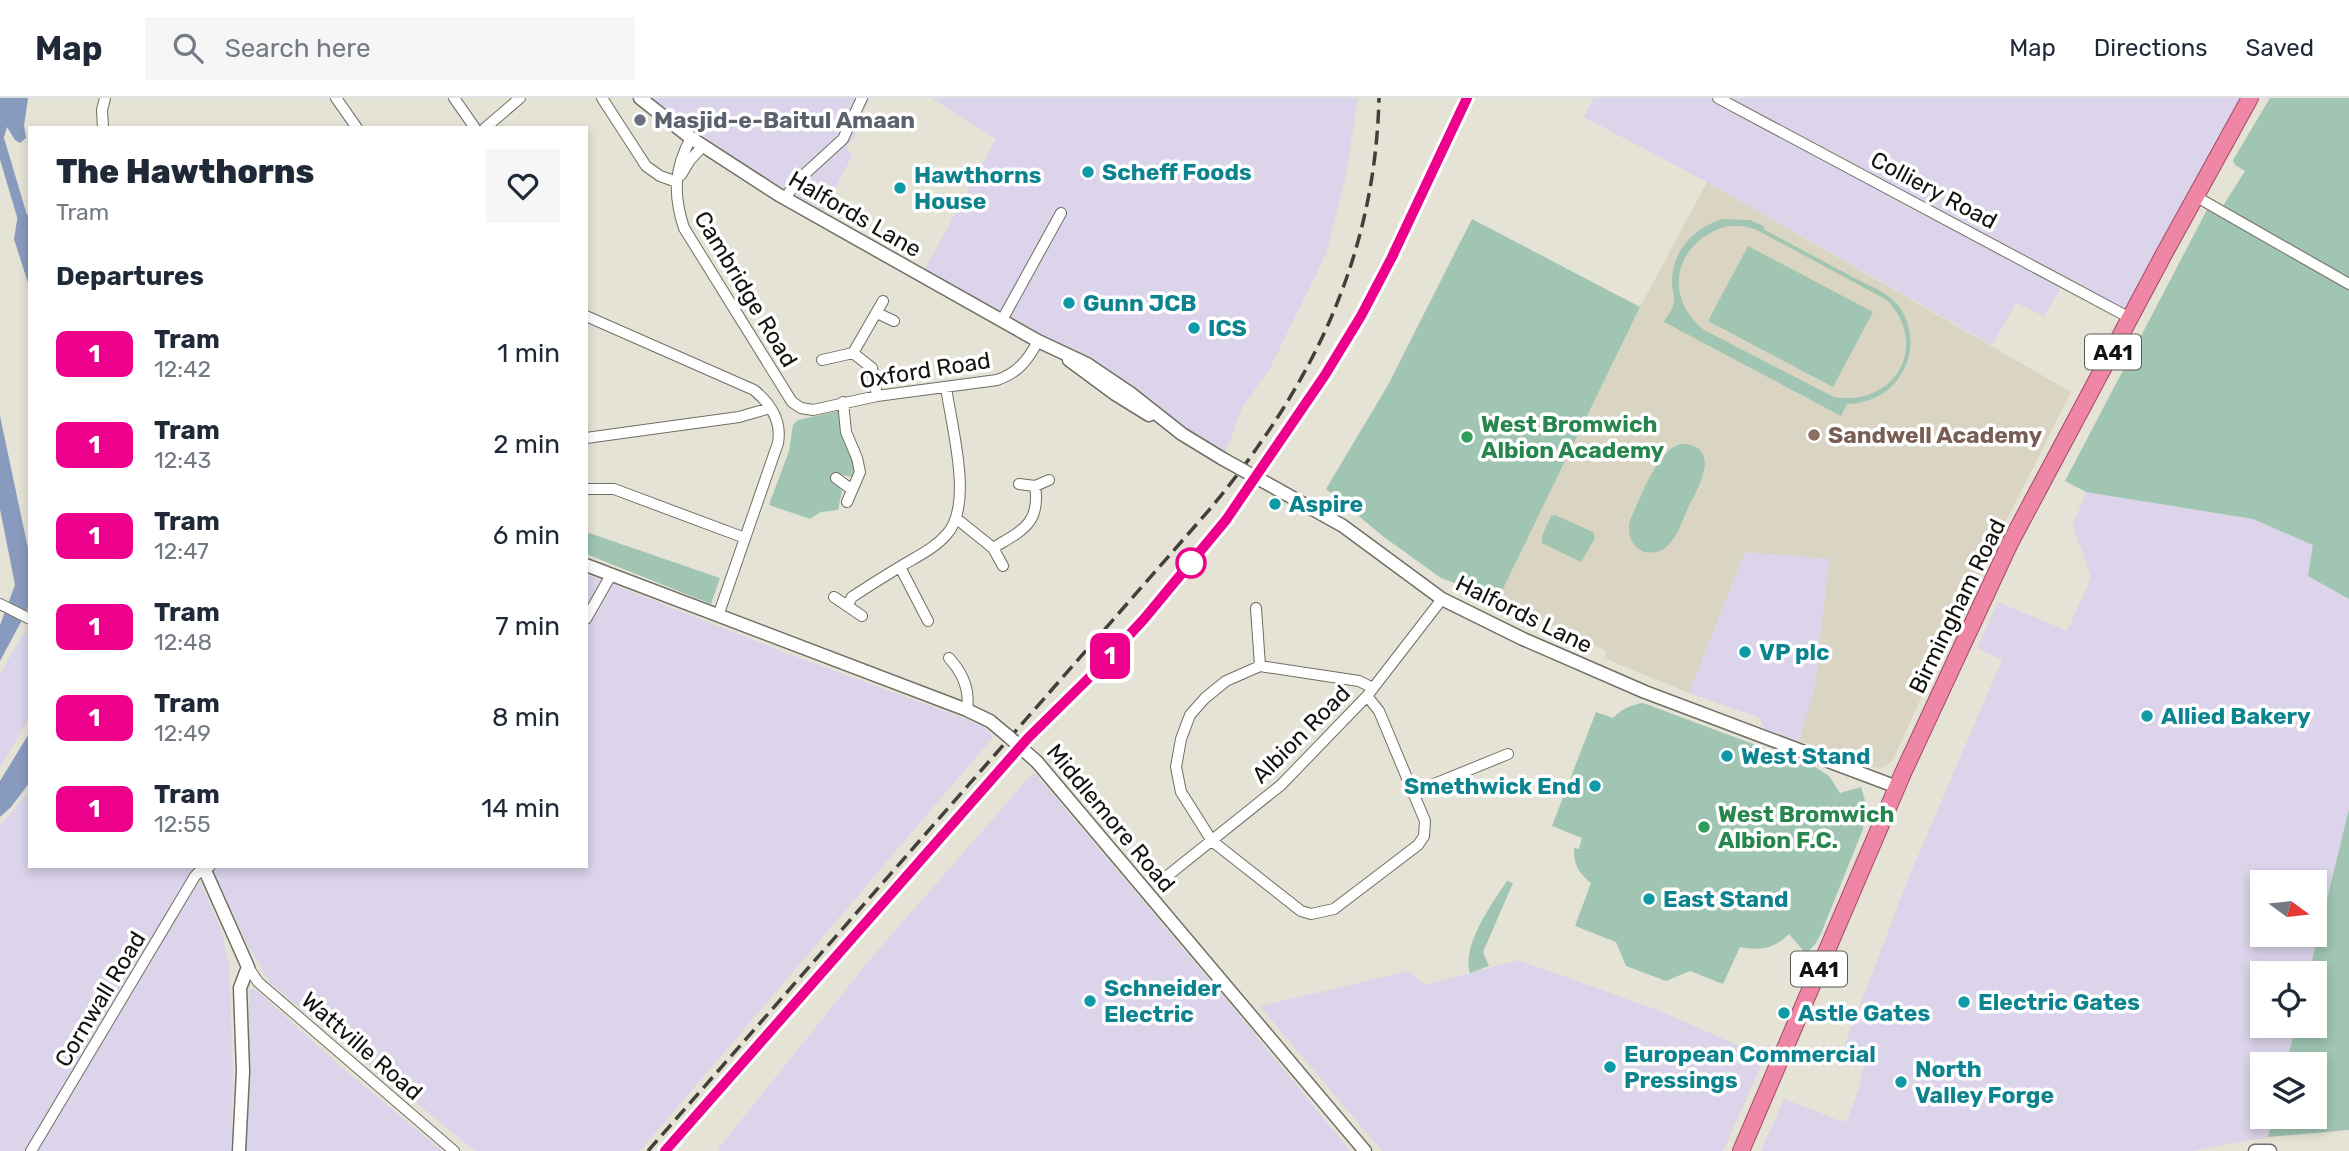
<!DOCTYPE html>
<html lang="en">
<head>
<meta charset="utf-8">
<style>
	:root { --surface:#fff; --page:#f6f6f7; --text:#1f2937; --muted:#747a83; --line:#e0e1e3 }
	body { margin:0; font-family:Rubik,sans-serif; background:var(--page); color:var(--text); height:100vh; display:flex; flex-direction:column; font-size:26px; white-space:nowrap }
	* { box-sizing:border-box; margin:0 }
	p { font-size:23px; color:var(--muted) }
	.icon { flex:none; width:38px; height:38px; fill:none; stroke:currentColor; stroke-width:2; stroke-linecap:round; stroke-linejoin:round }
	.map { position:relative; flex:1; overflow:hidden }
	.sheet { position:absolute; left:28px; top:28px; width:560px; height:742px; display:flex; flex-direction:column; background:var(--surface); border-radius:0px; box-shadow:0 4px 10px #0003 }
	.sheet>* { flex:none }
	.badge { padding:0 14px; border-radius:10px; font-size:24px; line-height:46px }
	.needle { width:46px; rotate:105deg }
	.tools { position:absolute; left:2250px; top:772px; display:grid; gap:14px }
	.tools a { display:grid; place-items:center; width:77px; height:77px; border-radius:0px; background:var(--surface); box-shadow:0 4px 10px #0003; font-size:35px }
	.map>.badge { position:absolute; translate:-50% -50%; box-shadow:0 0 0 4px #fff }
	h2 { padding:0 28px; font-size:26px; line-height:63px }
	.round { display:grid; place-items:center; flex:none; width:74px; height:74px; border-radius:0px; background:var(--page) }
	.head { display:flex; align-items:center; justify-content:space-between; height:119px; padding:0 28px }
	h1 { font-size:33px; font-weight:800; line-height:52px }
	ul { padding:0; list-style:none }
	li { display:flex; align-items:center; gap:21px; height:91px; padding:0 28px }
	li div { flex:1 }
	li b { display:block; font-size:26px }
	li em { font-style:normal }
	li .badge { min-width:77px; font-weight:700; text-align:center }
	header { display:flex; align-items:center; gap:42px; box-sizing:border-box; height:98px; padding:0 35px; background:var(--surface); border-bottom:2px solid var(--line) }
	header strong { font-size:33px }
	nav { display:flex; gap:38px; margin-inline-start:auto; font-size:24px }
	.search { width:490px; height:63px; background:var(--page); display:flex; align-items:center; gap:18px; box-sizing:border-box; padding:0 24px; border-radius:0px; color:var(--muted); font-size:26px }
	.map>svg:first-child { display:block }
	.built { fill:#dad5c2 }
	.industrial { fill:#dbd4ea; fill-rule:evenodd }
	.green { fill:#a0c5b2; fill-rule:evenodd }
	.water { fill:#889bbf }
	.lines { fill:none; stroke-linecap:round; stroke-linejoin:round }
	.canal { stroke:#889bbf; stroke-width:10 }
	.minor-casing { stroke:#716e63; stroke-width:12 }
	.tertiary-casing { stroke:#716e63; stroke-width:15 }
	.trunk-casing { stroke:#a04a63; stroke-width:18 }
	.minor { stroke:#fff; stroke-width:10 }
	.tertiary { stroke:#fff; stroke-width:12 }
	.trunk { stroke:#f086a6; stroke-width:16 }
	.tram { stroke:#41403a; stroke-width:2 }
	.rail { stroke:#41403a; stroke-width:3.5; stroke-dasharray:14 7; stroke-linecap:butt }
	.tertiary-bridge-casing { stroke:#716e63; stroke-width:15; stroke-linecap:butt }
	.tertiary-bridge { stroke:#fff; stroke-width:12 }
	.line-casing { stroke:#fff; stroke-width:16 }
	.line { stroke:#ec008c; stroke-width:10 }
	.worship-dot { fill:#6b7280; stroke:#fff; stroke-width:2.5 }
	.culture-dot { fill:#0f9aa8; stroke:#fff; stroke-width:2.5 }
	.education-dot { fill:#8d6e63; stroke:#fff; stroke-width:2.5 }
	.leisure-dot { fill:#2e9e5b; stroke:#fff; stroke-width:2.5 }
	.stop-dot { fill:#fff; stroke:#ec008c; stroke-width:3.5 }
	.labels { text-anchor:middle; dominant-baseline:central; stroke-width:7; stroke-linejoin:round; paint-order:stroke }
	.shield { fill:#fff; stroke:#5a5a57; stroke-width:2 }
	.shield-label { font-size:21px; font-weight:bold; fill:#14130f }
	.worship-label { font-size:23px; font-weight:bold; fill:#5b616d; stroke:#fff; text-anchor:start }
	.culture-label { font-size:23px; font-weight:bold; fill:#0d838f; stroke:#fff; text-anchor:start }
	.street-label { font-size:23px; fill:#14130f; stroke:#fff }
	.leisure-label { font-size:23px; font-weight:bold; fill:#27864d; stroke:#fff; text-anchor:start }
	.education-label { font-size:23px; font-weight:bold; fill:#785e54; stroke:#fff; text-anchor:start }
</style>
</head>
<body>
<header>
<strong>Map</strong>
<div class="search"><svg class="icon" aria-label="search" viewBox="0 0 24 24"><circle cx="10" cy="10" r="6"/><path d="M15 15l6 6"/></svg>Search here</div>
<nav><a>Map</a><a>Directions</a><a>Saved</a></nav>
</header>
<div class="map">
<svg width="2349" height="1053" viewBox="0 0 2349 1053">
	<rect width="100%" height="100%" fill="#e5e2d6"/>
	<path class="built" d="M1707,84l364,210 -116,231 -62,137 -10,8 -13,-1 -70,-26 15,-57 14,-125 -84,-7 -56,141 -85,-35 2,-7 -108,-52 142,-292z"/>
	<path class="industrial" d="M640,0h231l-9,15 -7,24 -9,10 6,9 -33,63z
		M931,0h427l-12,76 -20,80 -56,114 -28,40 -19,51 -146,-96 -156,-87 75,-137z
		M1594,0h656l-120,220 -66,-36 -20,34 -28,-13 -24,42 -285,-163 -123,-65z
		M2086,394l167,27 61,26 -6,31 41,23v210l-40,164h-46v53h33l-10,38h-23v52l10,1 -5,20 -77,14h-430l23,-52 59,23 5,-4 11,-29 6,-32 -22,-8 66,-172 93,-217 -25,-12 21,-46 69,29 24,-53 -18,-53zM2263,784h52v52h-52z
		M1745,454l84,7 -14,125 -15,57 -36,-11 -3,-12 -72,-25z
		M586,476l200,79 196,72 11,12 -353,414h-165l-204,-167 -24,-40 -37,-78h376z
		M27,533l3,1v85l-30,50v-92l19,-35z
		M1034,674l214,254 102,125h-631l-1,-2 155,-193z
		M30,692v76h163l28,63 8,36 4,106 -2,80h-231v-325z
		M1518,862l137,49 110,48 -42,94h-341l-122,-145 149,-35 16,14z
		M249,891l7,1 84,76 102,85h-196z"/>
	<path class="green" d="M2270,0h79v183l-128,-72 24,-38 -10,-6 -2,-5z
		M2209,108l140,82v311l-41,-23 5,-31 -60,-26 -167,-27 -21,-11z
		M1472,121l168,88 -142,292 -57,-21 -57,-41 -58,-48 62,-104z
		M1723,121l27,1 14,6 -1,3c29,15 57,31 86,46 14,8 31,14 43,24 19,17 24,48 12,70 -11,23 -32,34 -57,35l-6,12 -177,-94c3,-6 10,-14 10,-21 1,-5 -2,-11 -2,-16 -1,-34 21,-57 51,-66zM1728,128h15l14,4 130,70c43,45 9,107 -53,97l-130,-67c-44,-35 -27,-91 24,-104z
		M1748,148l125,66 -40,75 -125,-66z
		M838,313c2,11 3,24 8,34 5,13 12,17 6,32l-13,-3 -5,7 8,10 -4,19 -17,2 -11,7 -41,-14 20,-54 4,-26 5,-5z
		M1682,346c42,2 15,46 5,66 -5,12 -11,30 -22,38 -7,5 -14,5 -21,4 -14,-7 -17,-18 -14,-32 11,-22 27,-72 52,-76z
		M1555,417l38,17 2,6 -14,24 -39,-19v-7l9,-20z
		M586,434l134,46 -9,26 -125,-50z
		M1643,605l172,64 14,9 11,17 21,-6 5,17 -3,25 -41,102 -6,12 -10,11 -17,-20c-15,15 -29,17 -49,13l-17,37 -33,-13 -24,10 -40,-15 -10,-24 -41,-16 16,-43c-13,-11 -17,-18 -17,-35l5,1 3,-11 -30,-12 44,-114 17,6c9,-9 17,-13 30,-15z
		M2349,711v321l-81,7 5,-20 42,-1v-52h-29l10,-38h19v-53h-6z
		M1507,783l6,2 -30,69 6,14 -19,7c-9,-26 22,-70 37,-92z"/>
	<path class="water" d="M0,0h28l-4,28 2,12 -6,5 -5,-3 -8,-13 -6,20 -1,-2z
		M19,110l11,9v72l-16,-50z
		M0,318l30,142v47l-30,56v-36l15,-40 -15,-76z
		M30,634v50l-19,25 -11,10v-36z"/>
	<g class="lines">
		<path class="canal" d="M0,44l30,101"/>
		<defs>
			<path id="minor" d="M336,0l21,30
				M454,0l21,30
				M602,0l44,68 14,10 17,6
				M1718,0l412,220
				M103,30l-1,-18 3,-12
				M485,30l35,-30
				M691,40c-17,31 -18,57 -7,90l108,174 9,6 12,2 64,-14 120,-16c21,-7 31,-20 41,-39
				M681,77l9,-15 13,-14
				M2195,98l154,88
				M785,101l11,-17 47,-43 19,-41
				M877,215l17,8
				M586,218l168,74c17,14 28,31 24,53l-60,173
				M1002,222l59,-107
				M853,255l30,-52
				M822,262l31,-7 19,15 5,28
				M843,304l3,30 11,26 3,14 -13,30
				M586,340l153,-21 31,-9
				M836,380l15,11
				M1019,386l16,2 14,-6
				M586,391h28l131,49
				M957,421l36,29 10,18
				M993,450c28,-17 48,-24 42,-62
				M900,469l28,54
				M834,499l28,19
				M0,506l30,15
				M847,508l5,-9c17,-11 34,-22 51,-32 15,-9 32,-17 44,-31 27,-30 4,-109 -1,-147
				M1256,510l4,58
				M586,521l25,-44
				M949,560c14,15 21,32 18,52
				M1367,598l12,15 46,110 -1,15 -6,9 -84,64 -23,5 -10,-3 -89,-70 -31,-49 -5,-25 5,-28 9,-24 15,-17 21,-17 34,-15 99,15 14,7
				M1412,695l96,-39
				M1166,779l115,-92 86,-89 75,-97
				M248,869l10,15 196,169
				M31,1053l164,-275 8,-8 7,-2"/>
			<path id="tertiary" d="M640,0l51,40 88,57 259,146 49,23 43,29 52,41 41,25
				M1069,262l46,34 34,21
				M1277,391l66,37 99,73 81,40 122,53 252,95
				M586,467l381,145 23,11 18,15
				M1037,664l328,389
				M203,768l45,101 -8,21 3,83 -4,80
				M2255,1053h15"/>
			<path id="trunk" d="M1741,1053l162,-378 107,-230 154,-289 86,-156"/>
		</defs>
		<use href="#minor" class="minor-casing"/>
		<use href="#tertiary" class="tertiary-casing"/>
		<use href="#trunk" class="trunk-casing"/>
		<use href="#minor" class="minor"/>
		<use href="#tertiary" class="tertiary"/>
		<use href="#trunk" class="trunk"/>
		<path class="tram" d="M665,1053l363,-413 68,-67 61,-67 69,-84 99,-145 36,-59 31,-59 75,-159"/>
		<path class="rail" d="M648,1053l562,-642c101,-122 165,-250 169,-411"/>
		<defs>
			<path id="tertiary-bridge" d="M1223,361l54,30
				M1008,638l29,26"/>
		</defs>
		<use href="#tertiary-bridge" class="tertiary-bridge-casing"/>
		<use href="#tertiary-bridge" class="tertiary-bridge"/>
	</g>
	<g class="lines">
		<defs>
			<path id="line" d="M665,1053l363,-413 68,-67 48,-52 82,-99 99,-145 36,-59 31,-59 75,-159"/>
		</defs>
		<use href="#line" class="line-casing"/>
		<use href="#line" class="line"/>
	</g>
	<circle class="worship-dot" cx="640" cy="22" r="7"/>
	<g class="culture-dot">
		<circle cx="1088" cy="74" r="7"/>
		<circle cx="900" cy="90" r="7"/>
		<circle cx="1069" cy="205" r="7"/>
		<circle cx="1194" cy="230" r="7"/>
		<circle cx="1275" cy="406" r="7"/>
		<circle cx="1745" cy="554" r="7"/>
		<circle cx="2147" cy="618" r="7"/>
		<circle cx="1727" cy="658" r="7"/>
		<circle cx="1595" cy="688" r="7"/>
		<circle cx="1649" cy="801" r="7"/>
		<circle cx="1090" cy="903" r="7"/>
		<circle cx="1964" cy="904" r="7"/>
		<circle cx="1784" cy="915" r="7"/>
		<circle cx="1610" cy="969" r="7"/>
		<circle cx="1901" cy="984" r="7"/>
	</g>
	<circle class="education-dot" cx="1814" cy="337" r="7"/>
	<g class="leisure-dot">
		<circle cx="1467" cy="339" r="7"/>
		<circle cx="1704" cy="729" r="7"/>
	</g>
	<circle class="stop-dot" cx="1191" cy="465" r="14"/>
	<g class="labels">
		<g class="shield">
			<rect x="2085" y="236.5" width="56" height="35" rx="5"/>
			<rect x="1791" y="853.5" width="56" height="35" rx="5"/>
		</g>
		<g class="shield-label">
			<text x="2113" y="254">A41</text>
			<text x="1819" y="871">A41</text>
		</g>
		<g class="worship-label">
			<text x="654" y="22">Masjid-e-Baitul Amaan</text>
		</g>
		<g class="culture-label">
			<text x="1102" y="74">Scheff Foods</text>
			<text x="914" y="77">Hawthorns<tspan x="914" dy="26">House</tspan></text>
			<text x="1083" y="205">Gunn JCB</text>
			<text x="1208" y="230">ICS</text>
			<text x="1289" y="406">Aspire</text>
			<text x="1759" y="554">VP plc</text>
			<text x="2161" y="618">Allied Bakery</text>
			<text x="1741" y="658">West Stand</text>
			<text x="1581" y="688" text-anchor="end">Smethwick End</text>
			<text x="1663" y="801">East Stand</text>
			<text x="1104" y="890">Schneider<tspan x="1104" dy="26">Electric</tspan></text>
			<text x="1978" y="904">Electric Gates</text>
			<text x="1798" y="915">Astle Gates</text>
			<text x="1624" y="956">European Commercial<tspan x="1624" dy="26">Pressings</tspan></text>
			<text x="1915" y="971">North<tspan x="1915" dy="26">Valley Forge</tspan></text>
		</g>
		<g class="street-label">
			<text transform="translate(1934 92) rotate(28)">Colliery Road</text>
			<text transform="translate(855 116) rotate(30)">Halfords Lane</text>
			<text transform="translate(746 191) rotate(59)">Cambridge Road</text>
			<text transform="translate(925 272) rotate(-9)">Oxford Road</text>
			<text transform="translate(1957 508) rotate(-64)">Birmingham Road</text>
			<text transform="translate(1524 516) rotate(26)">Halfords Lane</text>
			<text transform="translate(1301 636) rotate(-45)">Albion Road</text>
			<text transform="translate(1111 720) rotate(50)">Middlemore Road</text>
			<text transform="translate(100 901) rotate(-59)">Cornwall Road</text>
			<text transform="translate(362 948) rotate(41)">Wattville Road</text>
		</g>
		<g class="leisure-label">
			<text x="1481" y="326">West Bromwich<tspan x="1481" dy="26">Albion Academy</tspan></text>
			<text x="1718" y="716">West Bromwich<tspan x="1718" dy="26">Albion F.C.</tspan></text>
		</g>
		<g class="education-label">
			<text x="1828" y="337">Sandwell Academy</text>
		</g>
	</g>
</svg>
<div class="tools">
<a><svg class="needle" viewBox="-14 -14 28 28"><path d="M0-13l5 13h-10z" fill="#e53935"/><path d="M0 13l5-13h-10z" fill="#747a83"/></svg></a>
<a><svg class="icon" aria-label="locate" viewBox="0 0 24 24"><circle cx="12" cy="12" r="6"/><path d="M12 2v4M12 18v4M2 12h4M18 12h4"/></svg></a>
<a><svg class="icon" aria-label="layers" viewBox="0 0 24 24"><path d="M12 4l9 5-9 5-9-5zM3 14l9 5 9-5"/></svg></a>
</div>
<b class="badge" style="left:1110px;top:558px;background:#ec008c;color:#fff">1</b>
<section class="sheet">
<div class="head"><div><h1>The Hawthorns</h1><p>Tram</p></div><a class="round"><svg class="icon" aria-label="heart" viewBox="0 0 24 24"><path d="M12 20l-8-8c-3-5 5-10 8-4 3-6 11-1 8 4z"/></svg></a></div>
<h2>Departures</h2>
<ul>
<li><span class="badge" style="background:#ec008c;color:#fff">1</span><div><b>Tram</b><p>12:42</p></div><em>1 min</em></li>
<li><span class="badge" style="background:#ec008c;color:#fff">1</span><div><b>Tram</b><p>12:43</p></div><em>2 min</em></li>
<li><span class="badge" style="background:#ec008c;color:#fff">1</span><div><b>Tram</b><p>12:47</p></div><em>6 min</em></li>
<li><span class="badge" style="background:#ec008c;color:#fff">1</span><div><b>Tram</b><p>12:48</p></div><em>7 min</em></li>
<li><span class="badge" style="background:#ec008c;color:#fff">1</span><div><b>Tram</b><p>12:49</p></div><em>8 min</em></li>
<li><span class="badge" style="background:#ec008c;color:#fff">1</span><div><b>Tram</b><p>12:55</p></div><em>14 min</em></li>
</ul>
</section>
</div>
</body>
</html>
